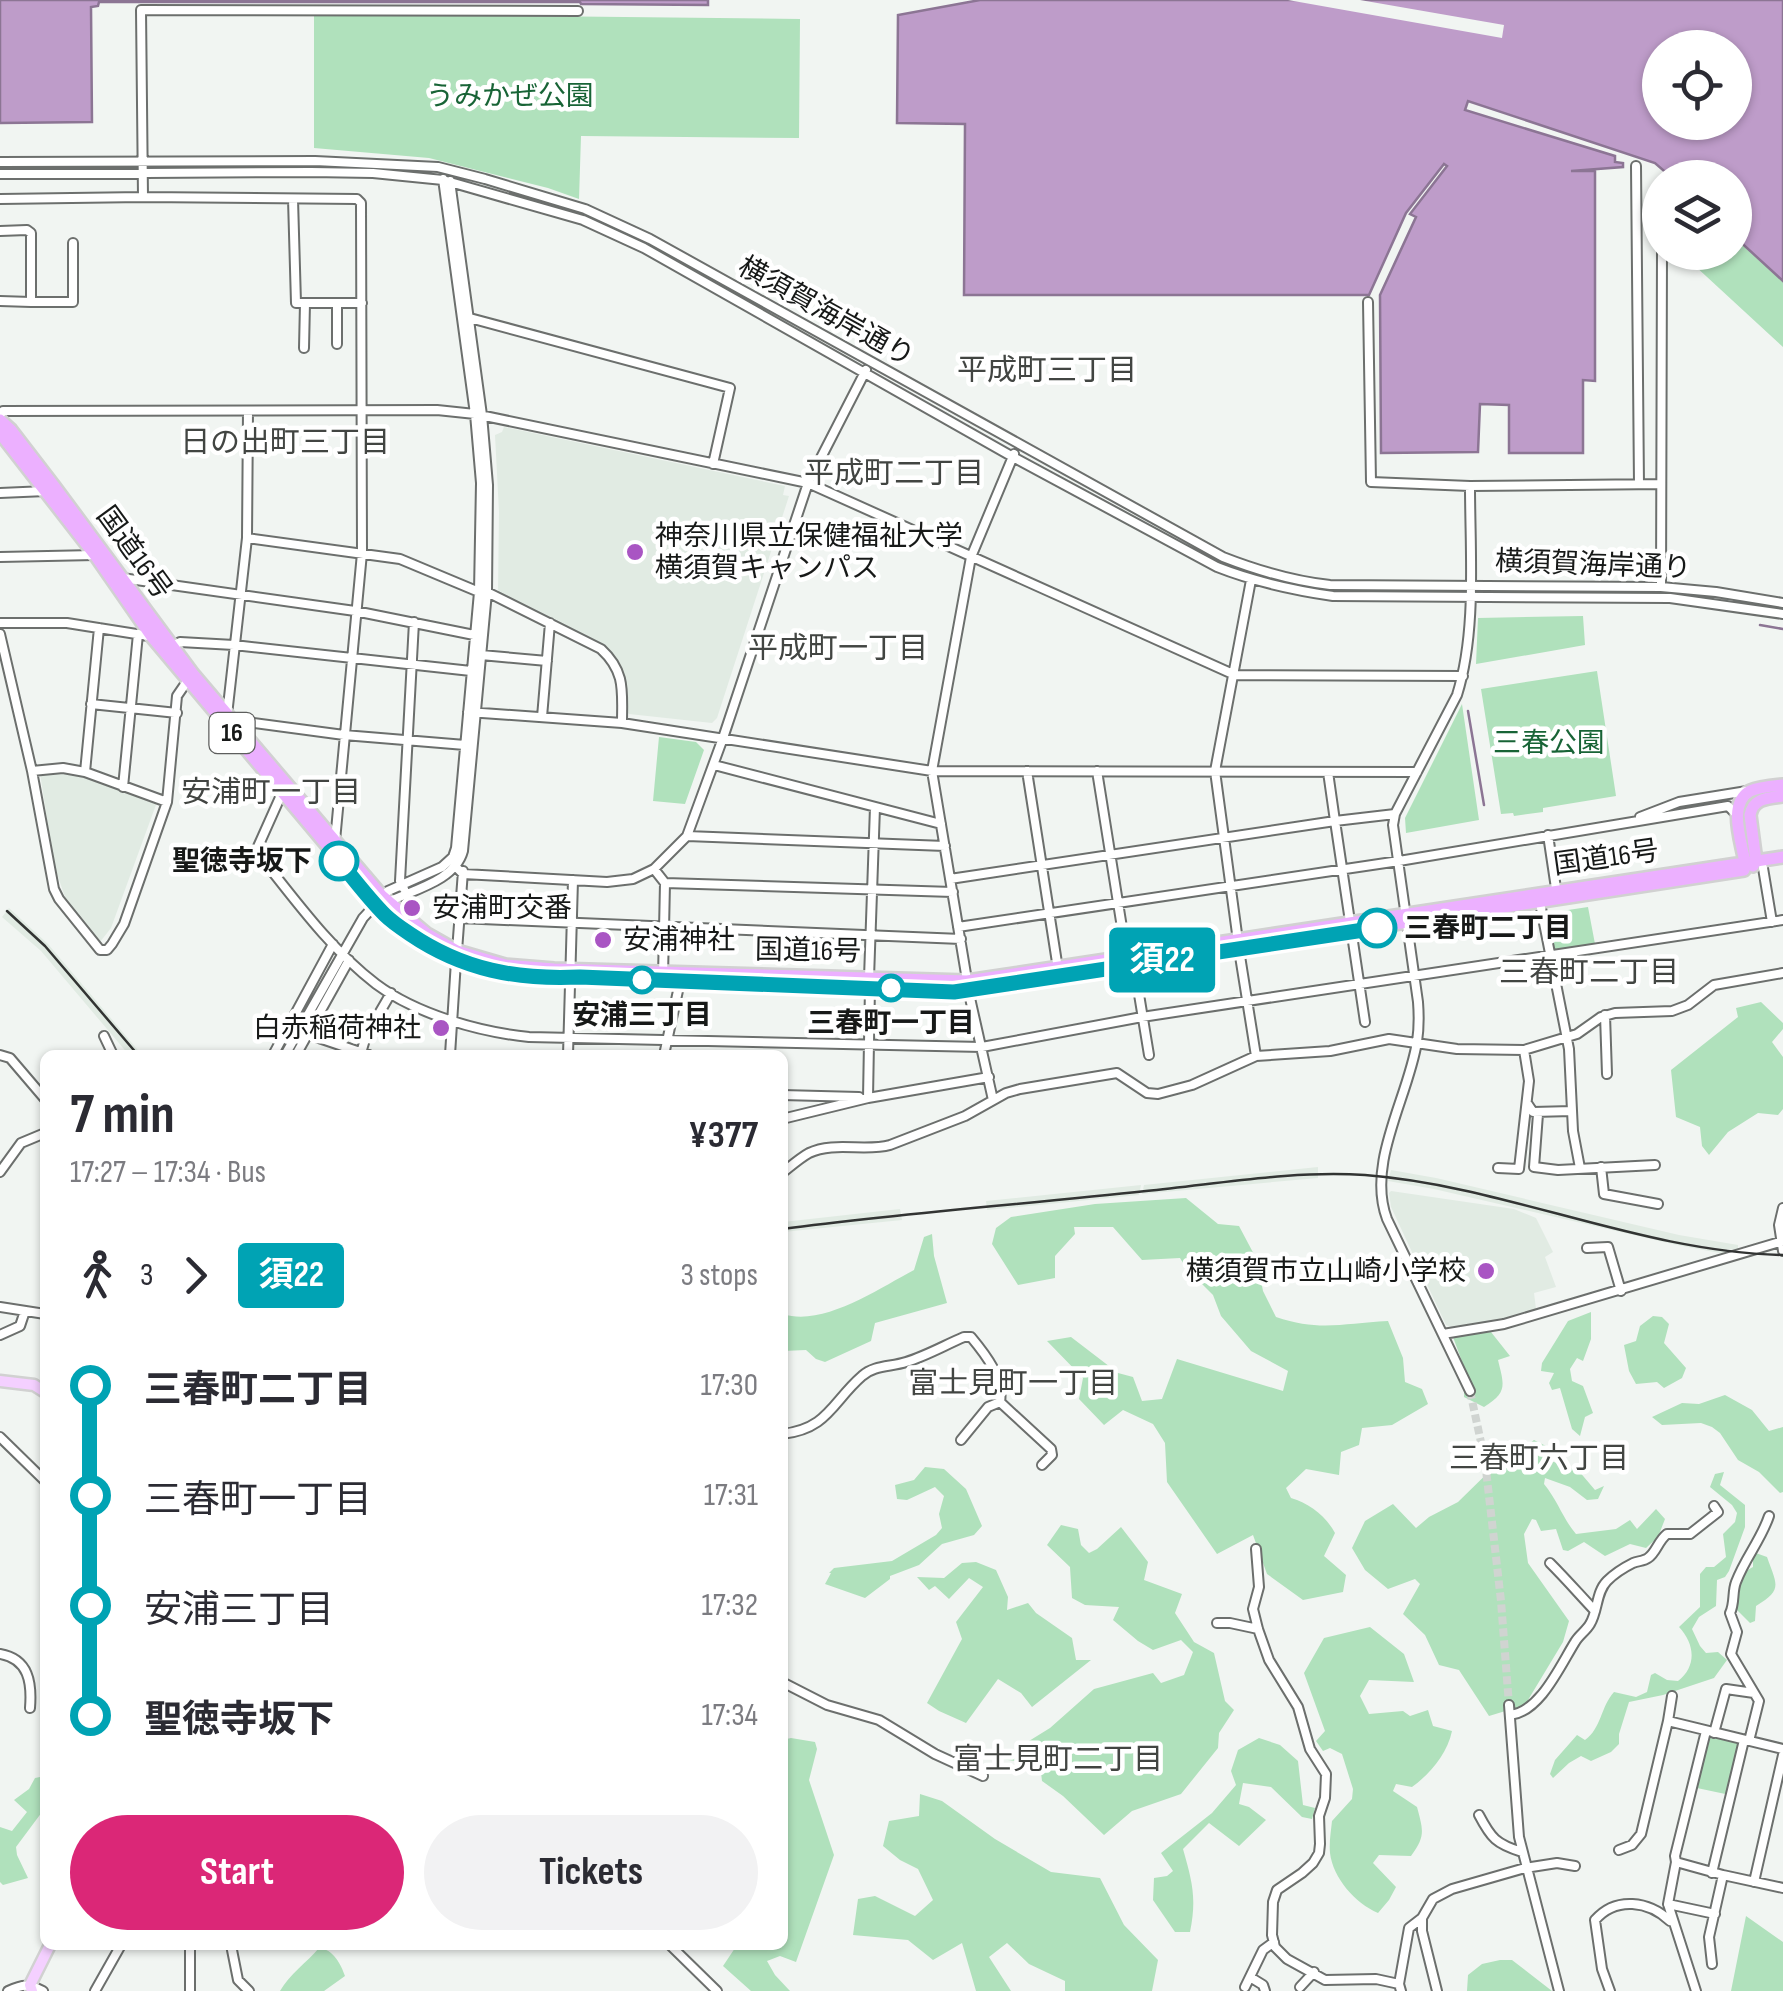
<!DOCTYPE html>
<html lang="en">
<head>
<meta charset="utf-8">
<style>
	:root { --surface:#fff; --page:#f2f2f3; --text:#2b2b33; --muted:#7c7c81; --accent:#db2777 }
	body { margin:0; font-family:"Sofia Sans Condensed","Noto Sans JP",sans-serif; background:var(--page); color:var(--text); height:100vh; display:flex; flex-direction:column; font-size:38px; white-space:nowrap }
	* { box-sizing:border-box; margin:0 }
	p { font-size:32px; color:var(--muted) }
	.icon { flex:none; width:55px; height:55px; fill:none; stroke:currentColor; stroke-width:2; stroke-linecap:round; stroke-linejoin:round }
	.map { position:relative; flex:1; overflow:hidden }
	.details { position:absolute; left:40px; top:1050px; width:748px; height:900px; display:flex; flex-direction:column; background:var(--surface); border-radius:15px; box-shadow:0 2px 8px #0004 }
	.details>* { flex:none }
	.badge { padding:0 20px; border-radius:8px; font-size:35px; line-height:65px }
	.fabs { position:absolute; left:1642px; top:30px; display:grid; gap:20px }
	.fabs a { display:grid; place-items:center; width:110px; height:110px; border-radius:50%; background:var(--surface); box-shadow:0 2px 8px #0004; font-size:50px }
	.map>.badge { position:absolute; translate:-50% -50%; box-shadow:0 0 0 5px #fff }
	.legs { display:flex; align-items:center; gap:15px; height:110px; padding:0 30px; font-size:32px }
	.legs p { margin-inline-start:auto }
	.overview { display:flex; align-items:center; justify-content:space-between; height:170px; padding:0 30px }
	h1 { font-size:55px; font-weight:700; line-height:75px }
	.button { display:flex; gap:20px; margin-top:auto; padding:20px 30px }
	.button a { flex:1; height:115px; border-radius:60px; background:var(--accent); color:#fff; font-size:40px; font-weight:700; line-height:115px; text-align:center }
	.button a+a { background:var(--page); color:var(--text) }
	ul { padding:0 30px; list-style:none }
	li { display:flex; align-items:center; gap:35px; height:110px; font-size:38px }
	li i { display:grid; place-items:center; width:15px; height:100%; margin:0 12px; background:currentColor }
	li i::after { content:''; width:25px; height:25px; margin:-12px; border:8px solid; border-radius:50%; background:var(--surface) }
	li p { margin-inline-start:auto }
	li:first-child i { background:linear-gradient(#0000 50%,currentColor 0) }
	li:last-child i { background:linear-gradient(currentColor 50%,#0000 0) }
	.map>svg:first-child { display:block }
	.built { fill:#e1ebe3 }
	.green { fill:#b0e1bc }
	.water { fill:#be9cc9; stroke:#8c7594; stroke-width:2.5; fill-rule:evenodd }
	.pier { fill:#f1f5f2 }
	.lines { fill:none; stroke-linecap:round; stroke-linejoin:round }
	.stream { stroke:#8c7594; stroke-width:2.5 }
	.minor-tunnel { stroke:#d0d4d1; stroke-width:8; stroke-dasharray:8 4; stroke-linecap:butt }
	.minor-casing { stroke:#6c6f6d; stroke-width:12 }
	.major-casing { stroke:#d1d1d1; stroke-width:15 }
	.highway-casing { stroke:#d1d1d1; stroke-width:16 }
	.minor { stroke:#fff; stroke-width:8 }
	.major { stroke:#f4d0ff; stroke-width:10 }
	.highway { stroke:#ecb0ff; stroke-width:11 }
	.rail { stroke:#323433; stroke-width:2.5 }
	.line-1-casing { stroke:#fff; stroke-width:22 }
	.line-1 { stroke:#00a3b4; stroke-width:15 }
	.poi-dot { fill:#a955c3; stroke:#fff; stroke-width:4 }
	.stop-1-dot { fill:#fff; stroke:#00a3b4; stroke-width:5 }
	.labels { text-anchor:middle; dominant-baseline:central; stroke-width:9; stroke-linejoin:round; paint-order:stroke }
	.shield { fill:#fff; stroke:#5d5e5d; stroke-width:2.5 }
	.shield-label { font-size:25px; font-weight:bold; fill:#171918 }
	.park-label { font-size:28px; fill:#186436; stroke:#fff }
	.street-label { font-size:28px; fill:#171918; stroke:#fff }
	.poi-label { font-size:28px; fill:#171918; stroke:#fff; text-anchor:start }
	.stop-label { font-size:28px; font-weight:bold; fill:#171918; stroke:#fff }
	.neighbourhood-label { font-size:30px; fill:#424542; stroke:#fff }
</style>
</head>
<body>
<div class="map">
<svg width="1783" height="1991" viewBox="0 0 1783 1991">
	<rect width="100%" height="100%" fill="#f1f5f2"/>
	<path class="built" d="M504,427l281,59 -2,9 6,1 -72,222 -5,5 -83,-9 -4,-4v-27l-7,-21 -14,-16 -106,-53 1,-81 -4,-77 7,-3z
		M67,771l20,4 70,27 -46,126 -11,14 -34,-42 -12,-35 -14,-92z
		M9,908l39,36 94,111h-13l-88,-104 -39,-34z
		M1318,1167v11l-176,16 2,-9z
		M1391,1170l45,8 243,57 59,10v5l-11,-1 -2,5 -48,-9 -243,-56 -46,-8z
		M1141,1185l-2,10 -10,1 -142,14 -1,-9z
		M1391,1191l123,18 22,9 17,34 -8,5 11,30 -22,6 2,16 -6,3 -33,11 -46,4 -5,-2 -55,-118 -2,-14z
		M900,1209l2,11 -119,12v-10z"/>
	<path class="green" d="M428,12l5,3 367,4 -1,119 -218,-2 -2,63 -31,-11 -119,-30 -115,-10v-134z
		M1735,237l48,44v66l-102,-94 54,-1z
		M1583,616l2,29 -109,19 2,-46z
		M1597,671l19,125 -73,12v4l-29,4 -1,-3 -12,1 -20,-125z
		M1462,704l17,116 -73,13 -1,-15z
		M659,737l37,5 8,8 -19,54 -32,-3z
		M1588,907l7,37 -41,7 -6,-38z
		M1761,1002l22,21v6l-11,13 11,15v52l-5,6 -20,-2 -30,19 -19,23 -7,-9 -2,-19 -24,-10 -5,-47 67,-53 -2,-9z
		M1186,1198l32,26 21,2 18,34 6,31 13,26c44,15 68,6 112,4l15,37 2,24 17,7 6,15 -36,21 -30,3 -3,17 -18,7 -2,23 -33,-6 -20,19 5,10c19,6 34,17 44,35l-11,23 22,19 -3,17 -40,8 -36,-26 -14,-39 -36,19 -50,-72 -2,-39 -12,-19 -30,-14 -19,15 -25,-26 4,-21 -36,-37 24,-4 47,36 15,4 9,24 20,-2 15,-40 106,32 5,-20 -37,-20 -30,-35 -8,-21 -27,-27 -6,-10 -38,2 -29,-33h-39l1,7 -20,22v22l-37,7 -26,-41 4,-16 15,-11 84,-13z
		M932,1234l2,22 13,47 -72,20 -4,18 -46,21 -9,-3 -10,-9 -23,1v-37c40,13 95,-25 131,-44l10,-33z
		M1591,1312v27l-8,22 -6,-3 -7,11 2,12 11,5 10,27 -8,4 -5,19 -8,-7 -12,-41 -8,2 -3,-7 5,-10 -13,-2 1,-8 26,-42z
		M1653,1316l9,1 7,7 -5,19 22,25 -4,10 -18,10 -7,-6 -21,2 -7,-13 -5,-26 12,-4 4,-15z
		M1491,1332l19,24 -12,4c6,25 10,32 -14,47l-20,-10v-30l-11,-30z
		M1725,1395l27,15 17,21 14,-4v65l-3,1 -21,-21 -21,-12 -18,-27 -8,-6 -11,-4 -39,2 -10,-8 30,-14 17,1z
		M1534,1440l12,6 2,14 30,10 17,20 9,-4 -6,13 -11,1 -17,-13 -25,-9 -1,6c14,17 19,35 32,50l40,-5 14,-9 7,9 19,-20 9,10 -7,18 -12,11 -16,-4 -25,12 -21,-14 -16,9 -5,-1 -7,-21 -15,2 -5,-11 -4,-1 -8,15 4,29 41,58 -6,21 -38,63 -36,11 -30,-46 -20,-5 -14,-30 -22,-21 17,-30 -5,-5 -27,10 -23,-19 -13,-22 13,-27 28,-17 23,24 13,-11 29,-15 48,-47 19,-8z
		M925,1467l19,2 22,20 16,37 -8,9 -32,9 -23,21 -29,11v3l-25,19 -40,-14 6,-11h-2l5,-5 58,-7 44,-26 6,-7 -3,-14 5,-18 -9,-9 -28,13 -10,-1 -2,-14 19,-5z
		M1724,1472l-4,13 25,20v22l-16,44 -4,6 -8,3 -1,26 -17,11 -7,12 8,17 6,7 12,-1 9,8 -13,18 -51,17 -34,7 -10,32v10l-8,8 -20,9 -10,-5 -12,7 -16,15 -3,-4 5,-14 22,-25 8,5c16,-11 16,-34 29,-48l22,5 11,-5 4,-17 4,-2 12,7 11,1c19,-15 17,-37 1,-54l21,-20v-33l6,-7h8l12,-10 -3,-23 12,-12 2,-9 -5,-8 -22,-18 5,-13z
		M1061,1525l17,4 3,16 8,8 8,-4 24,-22 27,35 -4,18 38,14 -7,19 19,29 20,11 11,48 9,9 -15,23 -1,15 -37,46 -49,17 -28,24 -41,-39 -21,-15 -2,-17 -40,-5 50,-31 44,-39 59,-16 8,10 23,-8 9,-23 -12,-12 -28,10 -15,-9 -25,-21 6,-13 -34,-2 -13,-7 -2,-31 -23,-22z
		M1753,1552l14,5c10,28 16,33 -11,49l-1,15 -5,2 -16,-16c3,-17 3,-32 19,-40z
		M976,1562l20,8 12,27 -1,13 21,-7 8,10 36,25 4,22h15l-59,47 -11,-14 -23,-14 -32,44 -27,-12 -12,-8 35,-64 -6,-17 27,-35 -14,-9 -20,21 -14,-13 -6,4 -12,-13 27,1 18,-15z
		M1370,1627l34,27 10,28 -45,-2 -9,16 9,18 34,-3 7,5 18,-6 5,16 19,5c-5,23 -21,42 -40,56l-16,-3 -3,7 24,16c6,23 9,29 -6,49l-32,-1 -6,8 23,24 -7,13 -11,13c-23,-10 -45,-35 -48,-60 -1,-11 1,-22 2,-32l20,-22 1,-10 -11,-35 -12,-6 -7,3 -7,-10 9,-10 -21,-58 20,-35z
		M1710,1735l32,7 -12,53 -33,-7z
		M791,1738l24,4 2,7 -8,31 25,75 -38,107 -16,-6 -13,5 8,14 15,16h-39l-28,-25 14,-21h45v-205z
		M1259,1738l21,7 18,16 5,44 12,3 -3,11 -10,-2 -31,-30 -28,-4 -4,21 10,3 17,13 -27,26 -30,-23 -26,26c9,32 14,49 7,83h-15l-22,-32 1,-22 13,-2 6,-5 -12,-18 51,-40 24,-28 -5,-14 7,-21z
		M45,1776v32l-29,39 1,8 11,23 -25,7 -3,-3v-55l12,4 15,-19 -13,-12 15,-11 6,-11z
		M920,1794l22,7 53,38 56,33 49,6 24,47 34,35 -6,31h-87v-10l-36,-17 -22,-21 -18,14 22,34h-35l-14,-48 -29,17 -25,-20 -55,-5 5,-36 17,-3 40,20 18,-16 -15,-31 -18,-9 -17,-14 6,-25 30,-5z
		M1746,1916l37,26v49h-52z
		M319,1948c14,1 22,16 26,28l-21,15h-44c9,-16 27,-29 39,-43z
		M1500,1960h12l40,31h-85l1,-16 14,-11z"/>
	<path class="water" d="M0,0h708v5l-127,-1 -1,-2h-481l-1,4 -7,1 1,115 -92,1z
		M980,0h803v281l-48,-44v-59l-64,-1 -16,-14 -187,-62 -3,9 150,46v6l8,1v4l-52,4h24v210l-12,-1v73h-74v-48l-29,-1 -2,48 -97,1 -1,-158 36,-78 -6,-3 37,-48 -3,-2 -38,49 -37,82h-405l1,-171 -68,-1 1,-108zM1660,48h75v74h-75z"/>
	<path class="pier" d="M1288,0h72l144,25 -2,13z"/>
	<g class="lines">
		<path class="stream" d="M1760,625l23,4
			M1468,711l16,94"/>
		<path class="minor-tunnel" d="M1470,1391l15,70 16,140 8,104"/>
		<defs>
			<path id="minor" d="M0,162l315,-1 123,6 47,12 100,30 65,30 573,318c36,14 69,24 107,28l331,2 55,5 67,11
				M1636,166l3,318
				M0,174l311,-2 62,1 70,7 140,40 61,28 369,209 204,110c38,15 75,23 116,29l337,2 113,16
				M143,197l-2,-187 437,1
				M0,199l143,-2 214,2 4,4 1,350 -27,288
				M293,199l3,104h66
				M0,231l27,-1 4,3v69l-31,-1
				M31,302h42v-59
				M1368,302l3,180 99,4c0,67 7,145 -13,209l-62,119 -2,11 25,177c1,13 1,27 -1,40 -9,56 -51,121 -30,177l83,172
				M466,317l264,71 -17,76
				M337,344v-41
				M304,348l1,-45
				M0,415l3,-4 434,-1 38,4 333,69 427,192 228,1
				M1470,486l191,-2
				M0,493l46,-2
				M247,538l153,21 79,33h8l114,57c25,23 21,43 21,74
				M0,557l95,-2
				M122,578l233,33 124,25
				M1251,580l-36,191 25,185 16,100
				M1661,587l1,-335
				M0,623h67l82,13
				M0,634l32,137 22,118 5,10 41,51h7l5,-6 12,-20 43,-122 10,-106 11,-16
				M171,647l9,-5 54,3 237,26
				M481,655l66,6
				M91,704l86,9
				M468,712l154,11 310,48 485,1
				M227,715l20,-177 1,-127
				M542,717l8,-94
				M232,720l112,15 121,10
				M714,765l227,59
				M32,771l31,-3 22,4 82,30
				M1027,771l31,198
				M1097,771l30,188
				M85,772l14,-144
				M123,787l15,-153
				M282,793l-26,58c37,46 73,97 120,133 40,30 103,48 153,53l453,10 160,-30 641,-97
				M1640,817l39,-15 68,-11
				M1548,835l9,60
				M687,836l258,10
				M456,867l7,7 144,8 26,-3 21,-10 33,-33 36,-98 85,-255 58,-113
				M1763,868l9,54
				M654,869l11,14 -2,93
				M950,879l385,-58 -7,-49
				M665,883l288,9
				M404,889l-4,-8 14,-259
				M386,903c26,-13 69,-22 77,-52l24,-259 1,-107 -6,-70 -32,-234
				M1540,903l29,146 4,82 7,37
				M459,918l502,21
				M958,927l441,-66 329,-55 8,8
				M457,951l6,-80
				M1134,964l15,91
				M869,978l6,-171
				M1605,1015l2,59
				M1365,1022l-30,-201 60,-7
				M307,1034l62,21
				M104,1036l9,19
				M361,1053l5,-17 25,-43
				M0,1055l10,3 35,41
				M273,1055l60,-111
				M285,1055l78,-137 25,-27 54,-24 11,-10 3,-9 23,-256 2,-109 -6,-69 -32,-235
				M296,1055l53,-95
				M450,1055l6,-94
				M568,1055l5,-175
				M664,1055l17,-78
				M782,1095l77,2
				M868,1098l2,-111
				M993,1100l-23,-102 -38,-227 39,-214 43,-103
				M1527,1103l6,9 39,-1
				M1538,1114l-4,53 24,3 97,-5
				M782,1119l86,-21 121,-21
				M1601,1167l3,27 54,10
				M1498,1168l21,1 10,-88 -5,-31
				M0,1172l21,-29 24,-10
				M782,1173c9,-7 18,-15 27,-20 25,-12 56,-1 81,-8l75,-29 41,-23 14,-4 97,-16 30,20 11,1 34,-9 64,-29 74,-5 59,-12 68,10 67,1 53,-16 24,-17 14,-4 57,-2 16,-6 26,-20 69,-12
				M1783,1208l-4,17 4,26
				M1587,1248l21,-1 13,44
				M0,1307l45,7
				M1443,1334l61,-10 279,-83
				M0,1335l20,-9 5,-15
				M1000,1402l51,47 1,6 -10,10
				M782,1434c46,-5 50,-32 80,-58 12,-11 29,-9 44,-14 20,-6 39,-17 58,-25h7c15,18 33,41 29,65
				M0,1437l45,44
				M961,1440l27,-33 12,-5
				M1256,1549l3,38 -6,22 5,20 11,31 29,47 12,42 16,25 -1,24 -6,18 1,28 -1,9 -6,10 -11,10 -25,17 -4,12 -1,33 3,12 12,12 38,21 51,-1 23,5
				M1550,1563c16,16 29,31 45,48
				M1217,1623h13l28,6
				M0,1654c29,5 32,29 30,54
				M782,1682l45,23 52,15 56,34 48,22
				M1509,1705l10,132 40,154
				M1510,1715c30,-3 50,-49 65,-73 4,-7 11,-11 15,-18 8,-13 6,-32 17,-43 7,-7 18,-14 26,-18 5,-2 11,-2 15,-5 8,-5 10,-17 19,-24h23l28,-22 -4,-6
				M1668,1721l4,-25
				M1714,1733l12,-44 28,4
				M1749,1741l10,-40 -28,-47 6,-22 -7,-19c5,-10 2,-21 6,-31 9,-24 25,-42 33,-66
				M1479,1815c12,23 17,29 43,37
				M1619,1850l13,-5 9,-11 27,-113 115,28
				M1676,1862l47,13 60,13
				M1712,1873l32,-133
				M1754,1882l29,-127
				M1668,1904l47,10
				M190,1945v46
				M231,1945l7,35 11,11
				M670,1945l47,46
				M1712,1964l-3,-27 14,-62
				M1250,1977l13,8 2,6
				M1245,1987l18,-37 11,-8
				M1300,1987l14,-15
				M8,1991c15,-7 21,-7 35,0
				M95,1991l26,-46
				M1401,1991l-2,-7 10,-56 13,-10
				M1437,1991l-15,-60v-13l11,-19 19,-10 73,-21 32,-5 18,3
				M1610,1991l-8,-22 -7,-49c21,-24 54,-19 75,1
				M1696,1991l-28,-87 8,-42 -1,-6 31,-125"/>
			<path id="major" d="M0,1381l34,4 11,7
				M32,1991l-2,-6 20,-40"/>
			<path id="highway" d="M0,420l11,10 43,56 139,188 189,222 45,38 30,17 48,14 49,4 413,12 816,-124
				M0,433l95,122 57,82 236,281c21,15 43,32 67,42 39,17 84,19 126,17l373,15 790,-122
				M1745,863c-3,-21 -18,-59 5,-72 9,-4 23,-5 33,-6
				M1753,866l3,-5 -6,-46c3,-17 18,-17 33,-19"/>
		</defs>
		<use href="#minor" class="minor-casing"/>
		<use href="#major" class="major-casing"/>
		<use href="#highway" class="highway-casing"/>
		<use href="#minor" class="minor"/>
		<use href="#major" class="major"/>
		<use href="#highway" class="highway"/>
		<path class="rail" d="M7,911l38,35 93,109
			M782,1229c121,-16 243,-25 364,-38 72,-7 147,-21 219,-16 142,11 275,77 418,80"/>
	</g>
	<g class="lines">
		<defs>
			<path id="line-1" d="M339,861c15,18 29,37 46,54 7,7 16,13 25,19 53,36 107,46 170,43l374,15 423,-64"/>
		</defs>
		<use href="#line-1" class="line-1-casing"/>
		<use href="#line-1" class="line-1"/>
	</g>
	<g class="poi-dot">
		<circle cx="635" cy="552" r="10"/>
		<circle cx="412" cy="908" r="10"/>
		<circle cx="603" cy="940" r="10"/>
		<circle cx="441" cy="1028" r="10"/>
		<circle cx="1486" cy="1271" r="10"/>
	</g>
	<g class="stop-1-dot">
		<circle cx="339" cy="861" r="18"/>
		<circle cx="1377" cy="928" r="18"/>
		<circle cx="642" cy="980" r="12"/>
		<circle cx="891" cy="988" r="12"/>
	</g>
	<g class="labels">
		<rect class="shield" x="209.5" y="713" width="45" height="40" rx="8"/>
		<g class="shield-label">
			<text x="232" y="733">16</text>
		</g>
		<g class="park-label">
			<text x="510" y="96">うみかぜ公園</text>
			<text x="1549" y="743">三春公園</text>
		</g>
		<g class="street-label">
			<text transform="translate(826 312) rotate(29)">横須賀海岸通り</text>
			<text transform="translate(134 553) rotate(54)">国道16号</text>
			<text transform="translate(1593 565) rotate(2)">横須賀海岸通り</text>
			<text transform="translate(1606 858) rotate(-8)">国道16号</text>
			<text transform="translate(808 951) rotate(1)">国道16号</text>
		</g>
		<g class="poi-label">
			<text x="655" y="536">神奈川県立保健福祉大学<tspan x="655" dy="32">横須賀キャンパス</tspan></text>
			<text x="432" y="908">安浦町交番</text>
			<text x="623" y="940">安浦神社</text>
			<text x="421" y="1028" text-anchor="end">白赤稲荷神社</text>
			<text x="1466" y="1271" text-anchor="end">横須賀市立山崎小学校</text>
		</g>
		<g class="stop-label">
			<text x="312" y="861" text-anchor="end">聖徳寺坂下</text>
			<text x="1404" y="928" text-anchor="start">三春町二丁目</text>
			<text x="642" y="1015">安浦三丁目</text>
			<text x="891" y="1023">三春町一丁目</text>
		</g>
		<g class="neighbourhood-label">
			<text x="1047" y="371">平成町三丁目</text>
			<text x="285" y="443">日の出町三丁目</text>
			<text x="894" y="474">平成町二丁目</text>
			<text x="838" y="649">平成町一丁目</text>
			<text x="271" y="793">安浦町一丁目</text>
			<text x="1589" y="973">三春町二丁目</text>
			<text x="1013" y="1384">富士見町一丁目</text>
			<text x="1539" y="1459">三春町六丁目</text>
			<text x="1058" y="1760">富士見町二丁目</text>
		</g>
	</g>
</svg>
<div class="fabs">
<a><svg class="icon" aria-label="locate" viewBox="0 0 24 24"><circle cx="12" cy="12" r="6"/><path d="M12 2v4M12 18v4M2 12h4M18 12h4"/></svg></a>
<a><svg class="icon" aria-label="layers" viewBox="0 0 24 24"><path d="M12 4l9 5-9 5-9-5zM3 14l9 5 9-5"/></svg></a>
</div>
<b class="badge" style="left:1162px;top:960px;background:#00a3b4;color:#fff">須22</b>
<section class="details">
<div class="overview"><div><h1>7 min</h1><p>17:27 – 17:34 · Bus</p></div><b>¥377</b></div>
<div class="legs"><svg class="icon" aria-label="walk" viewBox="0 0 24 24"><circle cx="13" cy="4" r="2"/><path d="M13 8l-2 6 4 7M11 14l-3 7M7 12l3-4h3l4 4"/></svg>3<svg class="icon" aria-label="forward" viewBox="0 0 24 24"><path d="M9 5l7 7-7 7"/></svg><b class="badge" style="background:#00a3b4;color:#fff">須22</b><p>3 stops</p></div>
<ul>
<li><i style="color:#00a3b4"></i><b>三春町二丁目</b><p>17:30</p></li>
<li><i style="color:#00a3b4"></i><span>三春町一丁目</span><p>17:31</p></li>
<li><i style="color:#00a3b4"></i><span>安浦三丁目</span><p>17:32</p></li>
<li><i style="color:#00a3b4"></i><b>聖徳寺坂下</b><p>17:34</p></li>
</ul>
<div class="button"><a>Start</a><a>Tickets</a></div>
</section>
</div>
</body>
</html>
